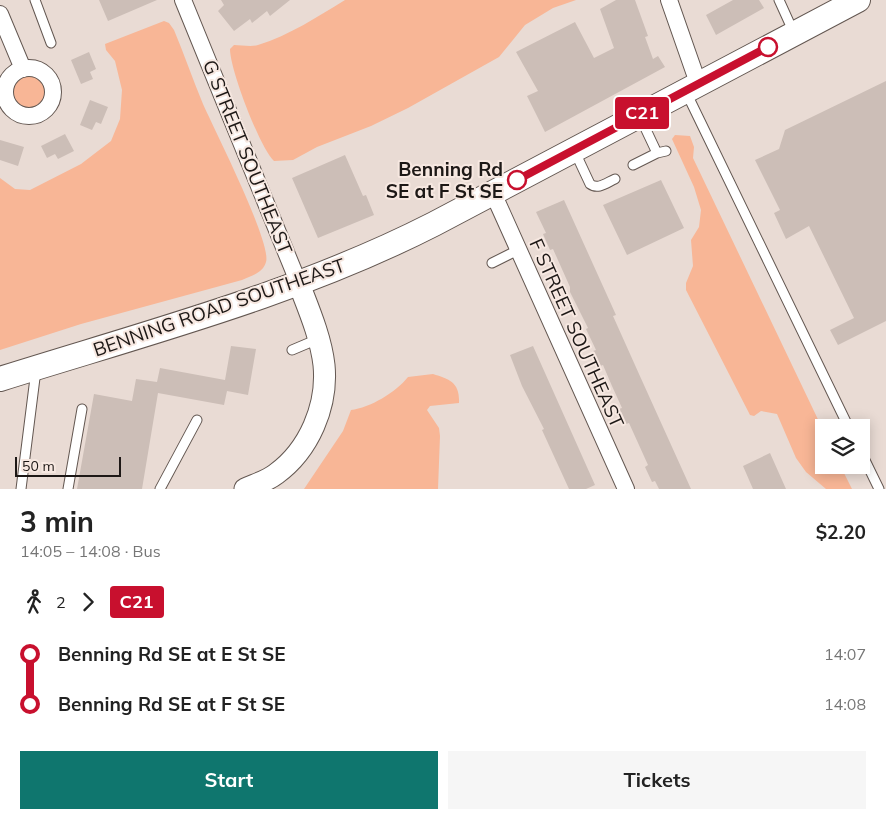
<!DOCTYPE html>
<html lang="en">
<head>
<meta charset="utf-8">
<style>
	:root { --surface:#fff; --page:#f6f6f6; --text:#222; --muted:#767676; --accent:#0f766e }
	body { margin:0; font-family:Mulish,sans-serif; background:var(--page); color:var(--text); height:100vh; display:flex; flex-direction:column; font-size:19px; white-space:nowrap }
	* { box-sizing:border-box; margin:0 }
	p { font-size:16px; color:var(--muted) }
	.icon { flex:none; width:28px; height:28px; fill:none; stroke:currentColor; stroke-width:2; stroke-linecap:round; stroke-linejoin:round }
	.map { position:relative; height:489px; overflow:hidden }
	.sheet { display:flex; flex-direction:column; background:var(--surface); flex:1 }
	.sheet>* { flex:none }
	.badge { padding:0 10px; border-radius:4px; font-size:18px; line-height:32px }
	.controls { position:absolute; left:815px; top:419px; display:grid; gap:10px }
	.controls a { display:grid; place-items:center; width:55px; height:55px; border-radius:0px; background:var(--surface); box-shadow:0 2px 12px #0003; font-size:25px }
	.scale { position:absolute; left:15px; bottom:12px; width:106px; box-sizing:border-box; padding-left:5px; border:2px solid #1d1816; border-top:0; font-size:14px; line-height:18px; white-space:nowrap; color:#1d1816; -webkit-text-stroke:4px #f7e8e1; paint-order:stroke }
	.map>.badge { position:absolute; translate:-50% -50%; box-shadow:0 0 0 2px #fff }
	.legs { display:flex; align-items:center; gap:8px; height:55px; padding:0 20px; font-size:16px }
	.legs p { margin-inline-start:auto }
	.headline { display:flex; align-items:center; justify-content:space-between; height:85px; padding:0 20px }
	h1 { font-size:28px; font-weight:700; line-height:38px }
	.cta { display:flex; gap:10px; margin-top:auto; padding:10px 20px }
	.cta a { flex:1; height:58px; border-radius:0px; background:var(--accent); color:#fff; font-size:20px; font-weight:700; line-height:58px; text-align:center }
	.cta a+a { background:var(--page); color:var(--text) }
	ul { padding:0 20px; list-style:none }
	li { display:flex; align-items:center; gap:18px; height:50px; font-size:19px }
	li i { display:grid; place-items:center; width:8px; height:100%; margin:0 6px; background:currentColor }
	li i::after { content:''; width:12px; height:12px; margin:-6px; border:4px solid; border-radius:50%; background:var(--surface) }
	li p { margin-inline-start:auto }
	li:first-child i { background:linear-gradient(#0000 50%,currentColor 0) }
	li:last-child i { background:linear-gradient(currentColor 50%,#0000 0) }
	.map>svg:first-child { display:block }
	.green { fill:#f8b696 }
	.building { fill:#ccbeb7 }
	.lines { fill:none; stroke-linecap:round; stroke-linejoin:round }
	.service-casing { stroke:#635751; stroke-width:11 }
	.minor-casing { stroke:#635751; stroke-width:18 }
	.tertiary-casing { stroke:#635751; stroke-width:23 }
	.secondary-casing { stroke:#635751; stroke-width:26 }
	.service { stroke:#fff; stroke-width:9 }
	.minor { stroke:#fff; stroke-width:16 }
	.tertiary { stroke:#fff; stroke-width:21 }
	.secondary { stroke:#fff; stroke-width:24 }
	.line-1-casing { stroke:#fff; stroke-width:11 }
	.line-1 { stroke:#c8102e; stroke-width:8 }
	.stop-1-dot { fill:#fff; stroke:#c8102e; stroke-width:2.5 }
	.labels { text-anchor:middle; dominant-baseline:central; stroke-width:4; stroke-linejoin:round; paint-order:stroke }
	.street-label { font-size:19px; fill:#1d1816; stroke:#f7e8e1 }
	.stop-label { font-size:19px; font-weight:bold; fill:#1d1816; stroke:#f7e8e1; text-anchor:end }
</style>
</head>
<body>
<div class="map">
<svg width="886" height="489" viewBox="0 0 886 489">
	<rect width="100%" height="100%" fill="#e9dbd4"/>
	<path class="green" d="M345,0h231l-23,8 -28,17 -26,32 -91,51 -37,18 -54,21 -24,13 -19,1c-14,-13 -44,-91 -44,-112l4,-4c7,0 17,2 24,0 32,-10 59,-28 87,-45z
		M164,21l5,2 5,7c10,24 19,50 29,74 11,25 69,139 63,158 -3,11 -15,14 -24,18l-161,44 -81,26v-172l15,11 15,1 51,-26 30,-23 9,-22 2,-29 -7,-29 -9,-11 -1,-6z
		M12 93a17 17 0 1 1 34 0a17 17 0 1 1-34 0Z
		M675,135l15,1 4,11 -1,11 131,274v33h16l12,24h-26l-20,-17 -10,-14 -19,-44 -16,-3 -7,5 -4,-1 -64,-125v-7l7,-17 -2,-26 8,-13 2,-17 -7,-23 -22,-48z
		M433,374c17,5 27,9 26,29l-29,3 -3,4 12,18 1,8 -2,53h-134l39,-58 8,-21c19,-2 45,-18 57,-33z"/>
	<path class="building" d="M99,0h58l-49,21z
		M221,0h69l-20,16 -3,-5 -15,12 -2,-4 -16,12 -16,-20 6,-6z
		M616,0h19l13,36 -3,1 8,22 5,-3 7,11 -120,65 -18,-36 11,-5 -22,-39 59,-30 19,36 20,-10 -14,-39z
		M733,0h26l5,8 -48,27 -10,-20z
		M89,52l7,17 -6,3 3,7 -12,5 -10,-24z
		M886,81v240l-48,24 -8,-15 24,-12 -45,-92 -23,13 -12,-26 6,-3 -25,-50 24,-11 6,-19z
		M90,100l18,7 -7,17 -5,-2 -4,8 -12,-5z
		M65,134l9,17 -16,8 -3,-5 -8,4 -6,-12z
		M0,140l24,7 -6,19 -18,-6z
		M345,155l18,41 3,-1 8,20 -56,23 -26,-60z
		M661,180l23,48 -57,27 -24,-50z
		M564,200l52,115 -3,1 26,58 52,115h-32l-4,-8 -3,1 -7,-15 3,-2 -19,-42 -3,1 -7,-15 3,-1 -10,-22 -9,-21 -3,1 -7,-15 3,-1 -10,-21 2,-1 -18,-36v-5l-17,-38 -3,1 -7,-16 3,-1 -10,-21z
		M231,346l25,3 -8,46 -21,-4 -3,14 -66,-12 -16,96h-65l17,-95 38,7 4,-22 21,3 3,-14 65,12z
		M533,346l62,139 -9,4h-17l-27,-59 2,-1 -22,-43 -12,-31z
		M770,453l16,36h-33l-10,-23z"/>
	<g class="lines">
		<defs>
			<path id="service" d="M35,0l16,43
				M779,0l15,33
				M686,92l163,336
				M640,117l17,36
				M575,152l15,32c8,6 16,-1 25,-5
				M633,165l24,-12 9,-2
				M492,263l26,-13
				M292,350l26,-11
				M861,452l18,37
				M21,489l15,-119
				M68,489l14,-80
				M160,489l37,-69"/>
			<path id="minor" d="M183,0l116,284
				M669,0l29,83
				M0,14l23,55
				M5 92a24 24 0 1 1 48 0a24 24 0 1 1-48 0Z
				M493,193l133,296"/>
			<path id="tertiary" d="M245,489c11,-5 22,-8 31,-15 33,-24 52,-68 48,-109 -3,-27 -15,-55 -25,-81"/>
			<path id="secondary" d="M0,379c146,-46 297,-85 434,-155l424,-224"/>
		</defs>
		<use href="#service" class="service-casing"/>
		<use href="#minor" class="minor-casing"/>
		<use href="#tertiary" class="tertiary-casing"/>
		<use href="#secondary" class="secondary-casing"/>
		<use href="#service" class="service"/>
		<use href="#minor" class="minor"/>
		<use href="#tertiary" class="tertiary"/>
		<use href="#secondary" class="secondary"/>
	</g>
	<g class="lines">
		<defs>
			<path id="line-1" d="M517,180l251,-133"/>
		</defs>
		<use href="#line-1" class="line-1-casing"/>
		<use href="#line-1" class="line-1"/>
	</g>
	<g class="stop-1-dot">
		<circle cx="768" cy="47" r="9"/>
		<circle cx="517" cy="180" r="9"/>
	</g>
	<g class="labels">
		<g class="street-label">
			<text transform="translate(248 157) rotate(68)">G STREET SOUTHEAST</text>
			<text transform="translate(219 307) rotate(-19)">BENNING ROAD SOUTHEAST</text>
			<text transform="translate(577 333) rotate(66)">F STREET SOUTHEAST</text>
		</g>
		<g class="stop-label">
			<text x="503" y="169">Benning Rd<tspan x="503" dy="22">SE at F St SE</tspan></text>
		</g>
	</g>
</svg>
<div class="controls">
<a><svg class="icon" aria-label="layers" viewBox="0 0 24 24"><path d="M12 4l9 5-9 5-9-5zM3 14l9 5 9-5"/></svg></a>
</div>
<div class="scale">50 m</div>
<b class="badge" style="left:642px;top:113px;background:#c8102e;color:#fff">C21</b>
</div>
<section class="sheet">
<div class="headline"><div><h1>3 min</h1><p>14:05 – 14:08 · Bus</p></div><b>$2.20</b></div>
<div class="legs"><svg class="icon" aria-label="walk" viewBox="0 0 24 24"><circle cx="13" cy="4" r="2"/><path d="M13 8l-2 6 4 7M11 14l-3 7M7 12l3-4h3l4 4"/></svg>2<svg class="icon" aria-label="forward" viewBox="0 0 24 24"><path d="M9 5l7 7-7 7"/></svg><b class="badge" style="background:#c8102e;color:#fff">C21</b></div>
<ul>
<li><i style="color:#c8102e"></i><b>Benning Rd SE at E St SE</b><p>14:07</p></li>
<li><i style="color:#c8102e"></i><b>Benning Rd SE at F St SE</b><p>14:08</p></li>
</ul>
<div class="cta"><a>Start</a><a>Tickets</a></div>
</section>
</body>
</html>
